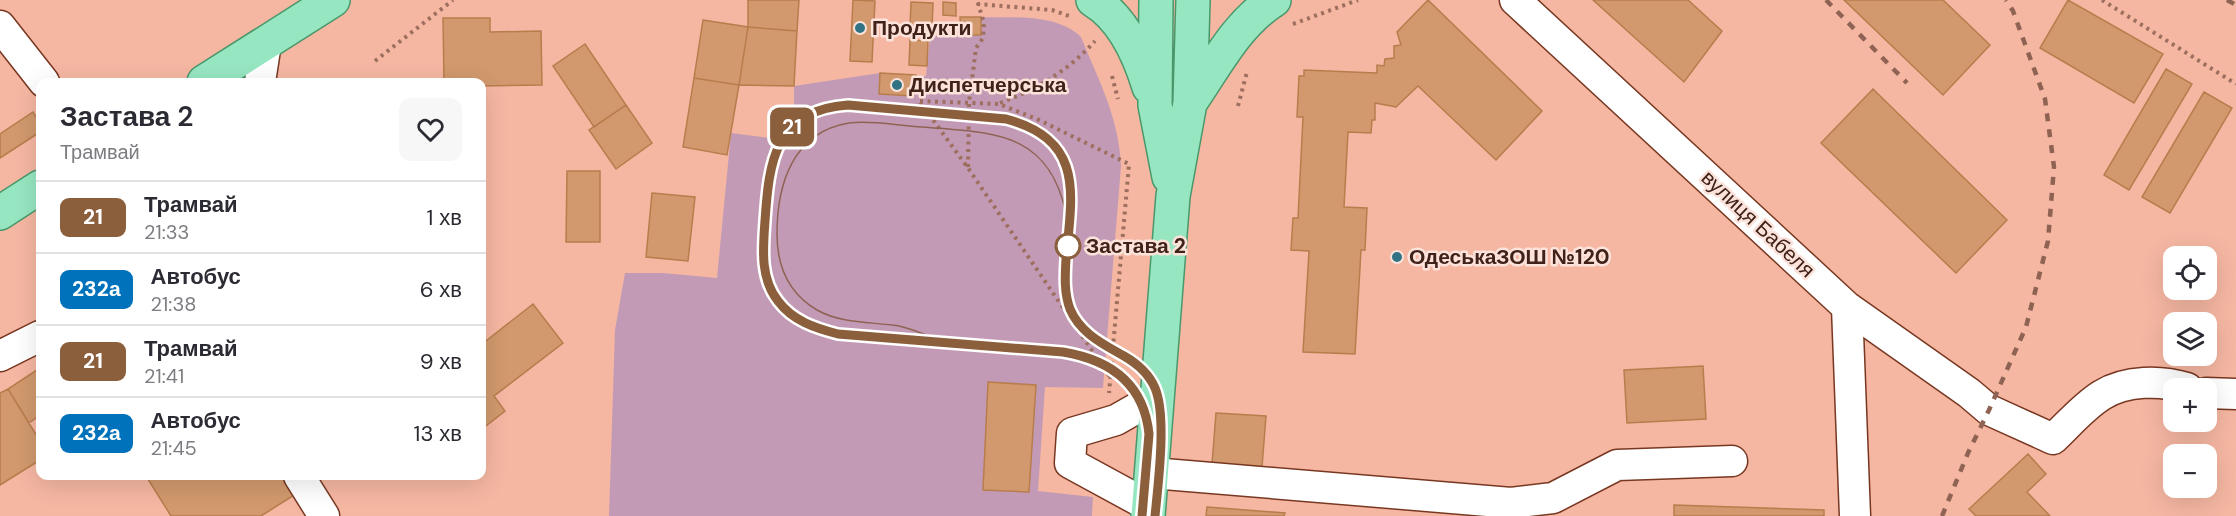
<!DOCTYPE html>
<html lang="uk">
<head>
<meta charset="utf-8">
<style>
	:root { --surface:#fff; --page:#f7f7f7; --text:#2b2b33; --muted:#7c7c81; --line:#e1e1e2 }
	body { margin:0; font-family:"DM Sans",sans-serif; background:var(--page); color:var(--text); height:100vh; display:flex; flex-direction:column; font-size:22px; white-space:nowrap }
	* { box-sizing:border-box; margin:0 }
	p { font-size:20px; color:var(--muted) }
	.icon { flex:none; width:33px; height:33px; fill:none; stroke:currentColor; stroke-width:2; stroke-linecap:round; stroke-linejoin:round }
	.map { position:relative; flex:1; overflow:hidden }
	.side { position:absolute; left:36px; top:78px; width:450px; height:402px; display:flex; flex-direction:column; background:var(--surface); border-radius:12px; box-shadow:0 6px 24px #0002 }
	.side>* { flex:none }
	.badge { padding:0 12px; border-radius:9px; font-size:21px; line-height:39px }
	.buttons { position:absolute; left:2163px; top:246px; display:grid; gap:12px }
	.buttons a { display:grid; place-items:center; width:54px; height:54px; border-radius:12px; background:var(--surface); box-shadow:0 6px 24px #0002; font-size:30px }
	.map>.badge { position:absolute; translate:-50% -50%; box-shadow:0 0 0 3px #fff }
	.round { display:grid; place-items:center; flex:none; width:63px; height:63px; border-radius:12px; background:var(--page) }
	.head { display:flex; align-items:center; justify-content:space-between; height:102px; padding:0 24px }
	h1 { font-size:28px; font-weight:600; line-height:45px }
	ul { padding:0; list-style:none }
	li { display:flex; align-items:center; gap:18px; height:72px; padding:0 24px; border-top:2px solid var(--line) }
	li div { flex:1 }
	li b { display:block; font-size:22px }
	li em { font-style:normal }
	li .badge { min-width:66px; font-weight:700; text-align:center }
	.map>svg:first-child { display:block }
	.green { fill:#c39ab5 }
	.building { fill:#d1996d; stroke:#b87d4c; stroke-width:1.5 }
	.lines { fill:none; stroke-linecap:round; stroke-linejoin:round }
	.minor-casing { stroke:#783721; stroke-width:33 }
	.major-casing { stroke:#4a976b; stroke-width:36 }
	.path { stroke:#9d6f5f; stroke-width:4; stroke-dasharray:3 4.5; stroke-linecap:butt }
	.minor { stroke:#fff; stroke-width:30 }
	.major { stroke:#96e6c1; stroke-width:33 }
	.tram { stroke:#8f6354; stroke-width:1.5 }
	.rail { stroke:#8f6354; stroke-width:4.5; stroke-dasharray:8 8; stroke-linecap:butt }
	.line-casing { stroke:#fff; stroke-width:14 }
	.line { stroke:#8b5e3c; stroke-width:9 }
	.poi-dot { fill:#317385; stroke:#fbe2da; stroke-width:2 }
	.stop-dot { fill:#fff; stroke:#8b5e3c; stroke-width:3 }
	.labels { text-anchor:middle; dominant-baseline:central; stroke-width:5; stroke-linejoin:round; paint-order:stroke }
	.poi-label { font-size:21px; font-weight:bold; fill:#402218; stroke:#fbe2da; text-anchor:start }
	.street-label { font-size:21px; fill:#402218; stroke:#fbe2da }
	.stop-label { font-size:21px; font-weight:bold; fill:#402218; stroke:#fbe2da; text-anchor:start }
</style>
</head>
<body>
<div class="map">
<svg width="2236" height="516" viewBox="0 0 2236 516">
	<rect width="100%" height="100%" fill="#f5b7a2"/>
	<path class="green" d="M981,17c32,1 75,-4 100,20 18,44 38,81 40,129l-18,222 -58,-1 -7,104 55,6 -1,19h-483l6,-186 10,-57h38l54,5 14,-145 39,5 24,-29v-23l86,-13 46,3 4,-40 51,-1z"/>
	<path class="building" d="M748,0h51l-2,31 -49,-4z
		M853,0l22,1 -3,61 -22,-1z
		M1428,0l114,111 -46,49 -78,-74 -22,21 -21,-4v17h-3l-1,13 -23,-1 -4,75 23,1 -2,42h-4l-6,104 -52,-2 6,-101 -18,-1 2,-32h5l5,-101h-6l2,-41h5v-6l73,3v-8l7,1 1,-7 9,-1v-12l7,-1 -4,-13z
		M1593,0h95l34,31 -38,51z
		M1844,0h99l47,45 -47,50z
		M2068,0l95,54 -29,49 -94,-55z
		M911,2l22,1 -1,25 -22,-1z
		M943,2l13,1v13l-13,-1z
		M960,17h21v18h-20z
		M443,18h47v14l51,-1 1,54 -60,1v-4h-38z
		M703,20l45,7 -9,58 -45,-7z
		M748,27l49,4 -3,55 -55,-1z
		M910,40l18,1 -1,25 -18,-1z
		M585,44l41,61 -32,22 -41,-61z
		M2166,69l26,15 -63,106 -25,-15z
		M880,73l36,2 -2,21 -35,-2z
		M694,78l45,7 -12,70 -44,-8z
		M1873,89l134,131 -51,53 -135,-130z
		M2204,92l28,16 -62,105 -28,-16z
		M626,105l26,38 -36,26 -27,-39z
		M33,112l7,11v9l-40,26v-24z
		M567,171h33v71h-34z
		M652,193l43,4 -7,64 -42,-4z
		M533,304l30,39 -69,53 11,15 -23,18v-85z
		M1703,366l3,53 -79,4 -3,-53z
		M40,368v47l-11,8 -21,-34z
		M988,382l48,3 -7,107 -46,-2z
		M8,389l32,52v19l-40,25v-92z
		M1216,413l50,3 -4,51 -50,-3z
		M2028,454l18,20 -19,18 23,24h-74l-7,-7z
		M146,476h143l10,16 -38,24h-90z
		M1674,505l150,5v6h-150z
		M1207,507l78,6 -1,3h-78z"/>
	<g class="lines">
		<defs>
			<path id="minor" d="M1515,0l332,307 122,86 20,17 64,29c15,-14 31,-33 49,-44 24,-15 59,-15 85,-7
				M0,26l44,56
				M260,82l6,-39
				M1847,307l8,209
				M0,356l40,-20
				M2206,393l30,1
				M1152,473l359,30 42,-5 64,-33 115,-4
				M299,476l25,40
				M1149,506l-79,-43 2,-30 44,-13 42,-24"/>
			<path id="major" d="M1093,0c30,18 46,54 56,87
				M1156,0l-1,105 14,72
				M204,82l129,-82
				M1190,103c25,-36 46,-79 84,-103
				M0,213l40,-26
				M1148,516l25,-320 17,-93 3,-103"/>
		</defs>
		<use href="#minor" class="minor-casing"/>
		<use href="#major" class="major-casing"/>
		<path class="path" d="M2102,0l134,84
			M977,4l75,6 17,6
			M1293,24l65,-24
			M375,61l78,-61
			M1112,76l6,23
			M920,101l79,3 38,15 92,45 -20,229
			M920,102l48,66 142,209
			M1000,103c37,-14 68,-32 95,-62
			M1238,106l9,-34
			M968,167l1,-64 7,-55 7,-10 1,-15 -7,-23"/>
		<use href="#minor" class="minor"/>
		<use href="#major" class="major"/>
		<path class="tram" d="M931,337c-13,-5 -25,-11 -39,-12 -25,-3 -52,-2 -75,-15 -29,-17 -40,-44 -40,-76 0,-50 16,-102 72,-111 23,-3 50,3 73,4 70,6 126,3 144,86
			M1142,516l7,-82c-6,-50 -38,-75 -86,-82l-225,-18c-23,-6 -45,-13 -60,-33 -18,-23 -15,-52 -13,-80 4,-60 10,-111 83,-116l158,14c77,21 67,71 61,136 -2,18 -4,37 3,54 10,24 33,35 54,47 14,8 25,18 31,32 13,30 3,95 0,128"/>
		<path class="rail" d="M1826,0l81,83
			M2227,0l9,5
			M1942,516l26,-63 21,-43 37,-83 22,-86 6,-74 -9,-68 -32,-88 -7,-11"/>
	</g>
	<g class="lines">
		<defs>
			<path id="line" d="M1142,516l7,-82c-5,-50 -38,-74 -86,-82l-225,-18c-23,-6 -45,-13 -60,-33 -18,-23 -15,-52 -13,-80 4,-60 10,-111 83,-116l158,14c79,21 66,75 60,140 -1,17 -2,34 4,50 10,24 33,35 54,47 14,8 25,18 31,32 12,28 3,97 0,128"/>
		</defs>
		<use href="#line" class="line-casing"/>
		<use href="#line" class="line"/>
	</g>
	<g class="poi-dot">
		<circle cx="860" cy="28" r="6"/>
		<circle cx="897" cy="85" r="6"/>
		<circle cx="1397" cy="257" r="6"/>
	</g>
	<circle class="stop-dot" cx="1068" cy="246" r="12"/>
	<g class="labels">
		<g class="poi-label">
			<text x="872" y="28">Продукти</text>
			<text x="909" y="85">Диспетчерська</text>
			<text x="1409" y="257">ОдеськаЗОШ №120</text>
		</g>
		<g class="street-label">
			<text transform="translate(1758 224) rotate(43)">вулиця Бабеля</text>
		</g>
		<g class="stop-label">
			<text x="1086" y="246">Застава 2</text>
		</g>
	</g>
</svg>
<div class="buttons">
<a><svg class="icon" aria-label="locate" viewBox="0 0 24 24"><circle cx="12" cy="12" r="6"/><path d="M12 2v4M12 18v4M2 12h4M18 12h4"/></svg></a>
<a><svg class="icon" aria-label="layers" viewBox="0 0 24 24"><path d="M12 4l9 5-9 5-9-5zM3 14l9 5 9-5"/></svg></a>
<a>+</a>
<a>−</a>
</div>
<b class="badge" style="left:792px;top:127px;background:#8b5e3c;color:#fff">21</b>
<section class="side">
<div class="head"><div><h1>Застава 2</h1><p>Трамвай</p></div><a class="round"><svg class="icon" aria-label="heart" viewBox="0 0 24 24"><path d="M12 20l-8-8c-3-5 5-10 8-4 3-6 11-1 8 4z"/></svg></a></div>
<ul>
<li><span class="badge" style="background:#8b5e3c;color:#fff">21</span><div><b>Трамвай</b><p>21:33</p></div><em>1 хв</em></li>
<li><span class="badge" style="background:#0072bc;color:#fff">232а</span><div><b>Автобус</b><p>21:38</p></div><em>6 хв</em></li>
<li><span class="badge" style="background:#8b5e3c;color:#fff">21</span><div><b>Трамвай</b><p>21:41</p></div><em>9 хв</em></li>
<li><span class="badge" style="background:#0072bc;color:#fff">232а</span><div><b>Автобус</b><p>21:45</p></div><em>13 хв</em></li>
</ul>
</section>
</div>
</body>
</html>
